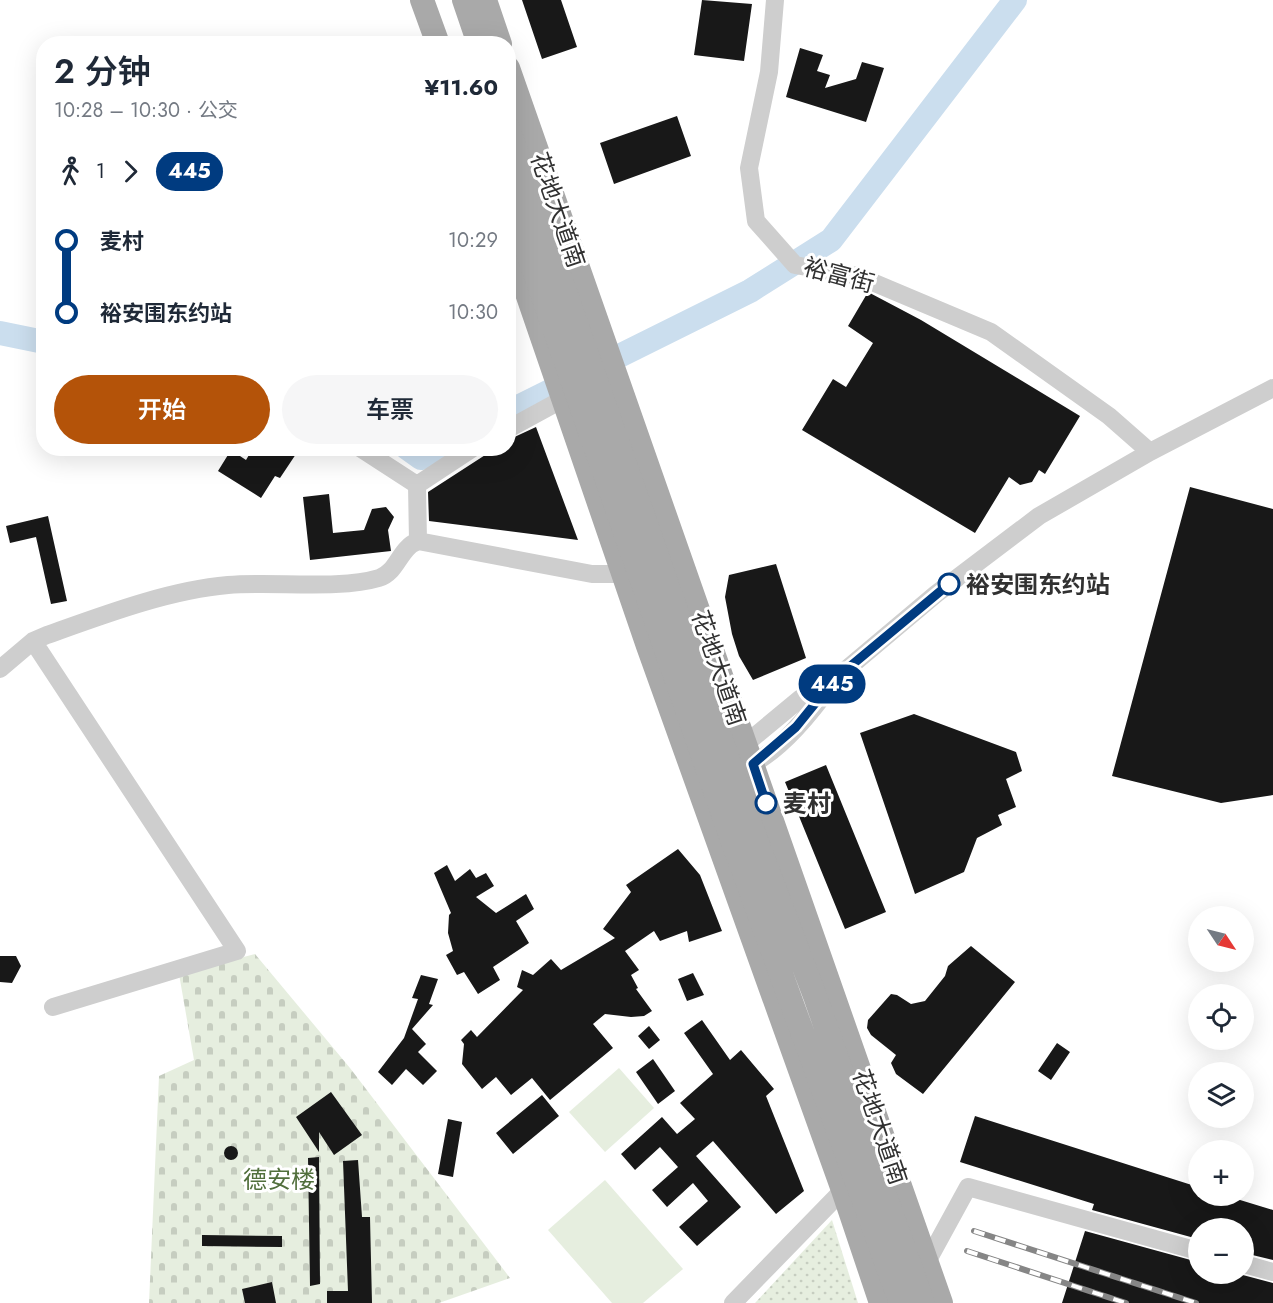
<!DOCTYPE html>
<html lang="zh">
<head>
<meta charset="utf-8">
<style>
	:root { --surface:#fff; --page:#f6f6f7; --text:#1f2937; --muted:#747a83; --accent:#b45309 }
	body { margin:0; font-family:Jost,"Noto Sans SC",sans-serif; background:var(--page); color:var(--text); height:100vh; display:flex; flex-direction:column; font-size:22px; white-space:nowrap }
	* { box-sizing:border-box; margin:0 }
	p { font-size:20px; color:var(--muted) }
	.icon { flex:none; width:33px; height:33px; fill:none; stroke:currentColor; stroke-width:2; stroke-linecap:round; stroke-linejoin:round }
	.map { position:relative; flex:1; overflow:hidden }
	.details { position:absolute; left:36px; top:36px; width:480px; height:420px; display:flex; flex-direction:column; background:var(--surface); border-radius:24px; box-shadow:0 6px 24px #0002 }
	.details>* { flex:none }
	.badge { padding:0 12px; border-radius:20px; font-size:21px; line-height:39px }
	.needle { width:39px; rotate:125deg }
	.fabs { position:absolute; left:1188px; top:906px; display:grid; gap:12px }
	.fabs a { display:grid; place-items:center; width:66px; height:66px; border-radius:50%; background:var(--surface); box-shadow:0 6px 24px #0002; font-size:30px }
	.map>.badge { position:absolute; translate:-50% -50%; box-shadow:0 0 0 3px #fff }
	.legs { display:flex; align-items:center; gap:9px; height:66px; padding:0 18px; font-size:20px }
	.legs p { margin-inline-start:auto }
	.headline { display:flex; align-items:center; justify-content:space-between; height:102px; padding:0 18px }
	h1 { font-size:33px; font-weight:600; line-height:45px }
	.button { display:flex; gap:12px; margin-top:auto; padding:12px 18px }
	.button a { flex:1; height:69px; border-radius:36px; background:var(--accent); color:#fff; font-size:24px; font-weight:600; line-height:69px; text-align:center }
	.button a+a { background:var(--page); color:var(--text) }
	ul { padding:0 18px; list-style:none }
	li { display:flex; align-items:center; gap:21px; height:72px; font-size:22px }
	li i { display:grid; place-items:center; width:9px; height:100%; margin:0 8px; background:currentColor }
	li i::after { content:''; width:15px; height:15px; margin:-8px; border:4px solid; border-radius:50%; background:var(--surface) }
	li p { margin-inline-start:auto }
	li:first-child i { background:linear-gradient(#0000 50%,currentColor 0) }
	li:last-child i { background:linear-gradient(currentColor 50%,#0000 0) }
	.map>svg:first-child { display:block }
	.green { fill:#e6eedf }
	.cemetery { fill:url(#cemetery-stones) }
	.park { fill:url(#park-dots) }
	.lines { fill:none; stroke-linecap:round; stroke-linejoin:round }
	.river { stroke:#cbdeee; stroke-width:24 }
	.building { fill:#181818 }
	.minor { stroke:#cecece; stroke-width:18 }
	.major { stroke:#a9a9a9; stroke-width:24 }
	.rail-casing { stroke:#868686; stroke-width:6 }
	.rail { stroke:#fff; stroke-width:4; stroke-dasharray:11; stroke-linecap:butt }
	.major-bridge { stroke:#a9a9a9; stroke-width:24 }
	.line-1-casing { stroke:#fff; stroke-width:14 }
	.line-1 { stroke:#003b80; stroke-width:9 }
	.stop-1-dot { fill:#fff; stroke:#003b80; stroke-width:3 }
	.labels { text-anchor:middle; dominant-baseline:central; stroke-width:6; stroke-linejoin:round; paint-order:stroke }
	.street-label { font-size:24px; fill:#313131; stroke:#fff }
	.stop-label { font-size:24px; font-weight:bold; fill:#313131; stroke:#fff; text-anchor:start }
	.park-label { font-size:24px; fill:#516f3c; stroke:#fff }
</style>
</head>
<body>
<div class="map">
<svg width="1273" height="1303" viewBox="0 0 1273 1303">
	<defs>
		<pattern id="cemetery-stones" width="16" height="16" patternUnits="userSpaceOnUse" patternTransform="scale(1.5)"><rect width="16" height="16" fill="#e6eedf"/><path d="M2 7V4a2 2 0 0 1 4 0v3zM10 15v-3a2 2 0 0 1 4 0v3z" fill="#c6cdc0"/></pattern>
		<pattern id="park-dots" width="8" height="8" patternUnits="userSpaceOnUse" patternTransform="scale(1.5)"><rect width="8" height="8" fill="#e6eedf"/><path d="M2 2h.1M6 6h.1" fill="none" stroke="#c6cdc0" stroke-width="1.8" stroke-linecap="round"/></pattern>
	</defs>
	<rect width="100%" height="100%" fill="#fff"/>
	<path class="green" d="M619,1068l35,40 -49,44 -36,-40z
		M605,1180l78,89 -40,34h-31l-64,-73z"/>
	<path class="cemetery" d="M255,954l95,114 160,210 -71,25h-290l10,-227 35,-16 -15,-86z"/>
	<path class="park" d="M832,1220l26,83h-103z"/>
	<g class="lines">
		<path class="river" d="M0,333l44,9
			M593,369l157,-78 81,-51 184,-240
			M508,412l42,-21
			M407,448l14,10 26,-10"/>
	</g>
	<path class="building" d="M522,0h39l16,47 -35,12z
		M702,0l50,4 -8,57 -50,-6z
		M800,48l23,7 -6,16 13,4 -5,13 31,-9 6,-17 22,6 -18,54 -80,-25z
		M677,116l14,40 -77,28 -14,-41z
		M868,292l53,28 159,96 -35,58 -6,-4 -7,12 -12,3 -11,-8 -34,56 -173,-103 31,-51 13,8 27,-44 -25,-17z
		M536,427l42,113 -149,-19 -1,-29 68,-44h12v-8z
		M253,448h47l-20,30 -5,-2 -14,22 -43,-27 13,-21 15,10z
		M1190,487l83,22v286l-52,8 -109,-27z
		M329,494l4,39 31,-3 8,-21 14,-2 8,10 -6,13 3,21 -81,9 -7,-63z
		M48,516l19,85 -16,3 -15,-67 -26,6 -4,-17z
		M776,564l30,94 -53,22 -14,-24 -7,-22 -7,-37 4,-22z
		M914,714l102,38 6,19 -16,8 10,28 -18,8 4,10 -25,13 -13,34 -49,22 -55,-161z
		M826,765l60,147 -41,17 -60,-147z
		M678,849l22,26 22,56 -33,11 -2,-11 -27,10 -6,-10 -29,20 14,19 -8,5 7,13 -2,1 16,22 -8,5 -13,1 -26,-3 -12,10 20,24 -63,52 -18,-22 -21,17 -15,-18 -14,12 -20,-25 2,-20 -3,-4 10,-10 6,7 46,-47 -6,-3 5,-17 11,5 18,-16 10,11 54,-32 -12,-9 28,-37 -5,-7z
		M447,865l8,16 15,-12 6,9 10,-5 8,13 -18,11 20,16 30,-19 8,15 -18,12 13,22 -36,24 7,13 -22,14 -14,-22 -7,3 -11,-20 7,-4 -5,-18 1,-18 2,-2 -17,-40z
		M971,946l44,36 -92,112 -27,-20 -5,-11 5,-8 -25,-20 -4,-7 1,-8 23,-26 6,1 14,9 14,-3 20,-25 3,-10z
		M0,956h16l5,10 -9,17 -12,-1z
		M693,973l11,22 -17,6 -9,-22z
		M421,975l17,4 -9,25 4,1 -21,24 14,15 -8,8 19,19 -14,14 -17,-16 -14,16 -14,-13 26,-34 14,-39 -6,-1z
		M702,1020l28,40 11,-10 33,39 -8,7 38,95 -28,23 -63,-73 -17,15 45,51 -44,39 -18,-19 29,-26 -15,-18 -26,24 -15,-17 26,-23 -18,-20 -25,23 -14,-16 41,-37 15,17 18,-15 -15,-16 33,-29 -29,-41z
		M649,1026l11,14 -11,9 -11,-13z
		M1057,1043l13,9 -19,28 -13,-9z
		M653,1059l22,32 -17,13 -22,-32z
		M331,1092l31,43 -28,20 -15,-23v20l-23,-35z
		M542,1095l17,21 -46,38 -17,-21z
		M975,1116l223,71v9h29l46,14v50l-29,-7v-25h-46v11l-106,-29 2,-6 -134,-42z
		M448,1119l14,3 -9,55 -15,-3z
		M224 1153a7 7 0 1 1 14 0a7 7 0 1 1-14 0Z
		M319,1157l1,127 -10,2 -2,-128z
		M358,1160l4,57h8l2,86h-45v-12h21l-5,-130z
		M1085,1231l113,31v12h41l34,9v20h-211z
		M202,1235l80,1v11l-80,-1z
		M272,1282l4,21h-31l-3,-14z"/>
	<g class="lines">
		<path class="minor" d="M775,0l-6,72 -20,96 7,53 39,44 63,11 133,56 118,84 41,36
			M508,429l57,-31
			M360,448l57,37
			M418,541l-1,-56 56,-37
			M33,641l204,310 -184,56
			M0,669l33,-28 14,-6c56,-20 122,-45 181,-50 44,-4 111,5 151,-7 19,-6 20,-30 39,-37l174,33h22l21,-5
			M737,751l64,-53 34,-19 101,-85 103,-78 111,-64 123,-64
			M743,768c33,-12 68,-55 88,-83
			M927,1262l41,-75 230,64
			M1244,1264l29,8
			M733,1303l110,-113"/>
		<path class="major" d="M422,0l16,44
			M464,0l15,44
			M485,0l15,44
			M508,68l433,1235
			M508,238l140,408 195,544 38,113"/>
		<defs>
			<path id="rail" d="M974,1231l222,72
				M967,1251l159,52"/>
		</defs>
		<use href="#rail" class="rail-casing"/>
		<use href="#rail" class="rail"/>
		<path class="major-bridge" d="M508,128l247,709 60,159 108,307
			M508,196l226,649 167,458"/>
	</g>
	<g class="lines">
		<defs>
			<path id="line-1" d="M766,803l-13,-39 43,-37 39,-48 114,-95"/>
		</defs>
		<use href="#line-1" class="line-1-casing"/>
		<use href="#line-1" class="line-1"/>
	</g>
	<g class="stop-1-dot">
		<circle cx="949" cy="584" r="10"/>
		<circle cx="766" cy="803" r="10"/>
	</g>
	<g class="labels">
		<g class="street-label">
			<text transform="translate(558 210) rotate(71)">花地大道南</text>
			<text transform="translate(839 275) rotate(15)">裕富街</text>
			<text transform="translate(719 668) rotate(71)">花地大道南</text>
			<text transform="translate(880 1127) rotate(71)">花地大道南</text>
		</g>
		<g class="stop-label">
			<text x="966" y="584">裕安围东约站</text>
			<text x="783" y="803">麦村</text>
		</g>
		<g class="park-label">
			<text x="279" y="1179">德安楼</text>
		</g>
	</g>
</svg>
<div class="fabs">
<a><svg class="needle" viewBox="-14 -14 28 28"><path d="M0-13l5 13h-10z" fill="#e53935"/><path d="M0 13l5-13h-10z" fill="#747a83"/></svg></a>
<a><svg class="icon" aria-label="locate" viewBox="0 0 24 24"><circle cx="12" cy="12" r="6"/><path d="M12 2v4M12 18v4M2 12h4M18 12h4"/></svg></a>
<a><svg class="icon" aria-label="layers" viewBox="0 0 24 24"><path d="M12 4l9 5-9 5-9-5zM3 14l9 5 9-5"/></svg></a>
<a>+</a>
<a>−</a>
</div>
<b class="badge" style="left:832px;top:684px;background:#003b80;color:#fff">445</b>
<section class="details">
<div class="headline"><div><h1>2 分钟</h1><p>10:28 – 10:30 · 公交</p></div><b>¥11.60</b></div>
<div class="legs"><svg class="icon" aria-label="walk" viewBox="0 0 24 24"><circle cx="13" cy="4" r="2"/><path d="M13 8l-2 6 4 7M11 14l-3 7M7 12l3-4h3l4 4"/></svg>1<svg class="icon" aria-label="forward" viewBox="0 0 24 24"><path d="M9 5l7 7-7 7"/></svg><b class="badge" style="background:#003b80;color:#fff">445</b></div>
<ul>
<li><i style="color:#003b80"></i><b>麦村</b><p>10:29</p></li>
<li><i style="color:#003b80"></i><b>裕安围东约站</b><p>10:30</p></li>
</ul>
<div class="button"><a>开始</a><a>车票</a></div>
</section>
</div>
</body>
</html>
